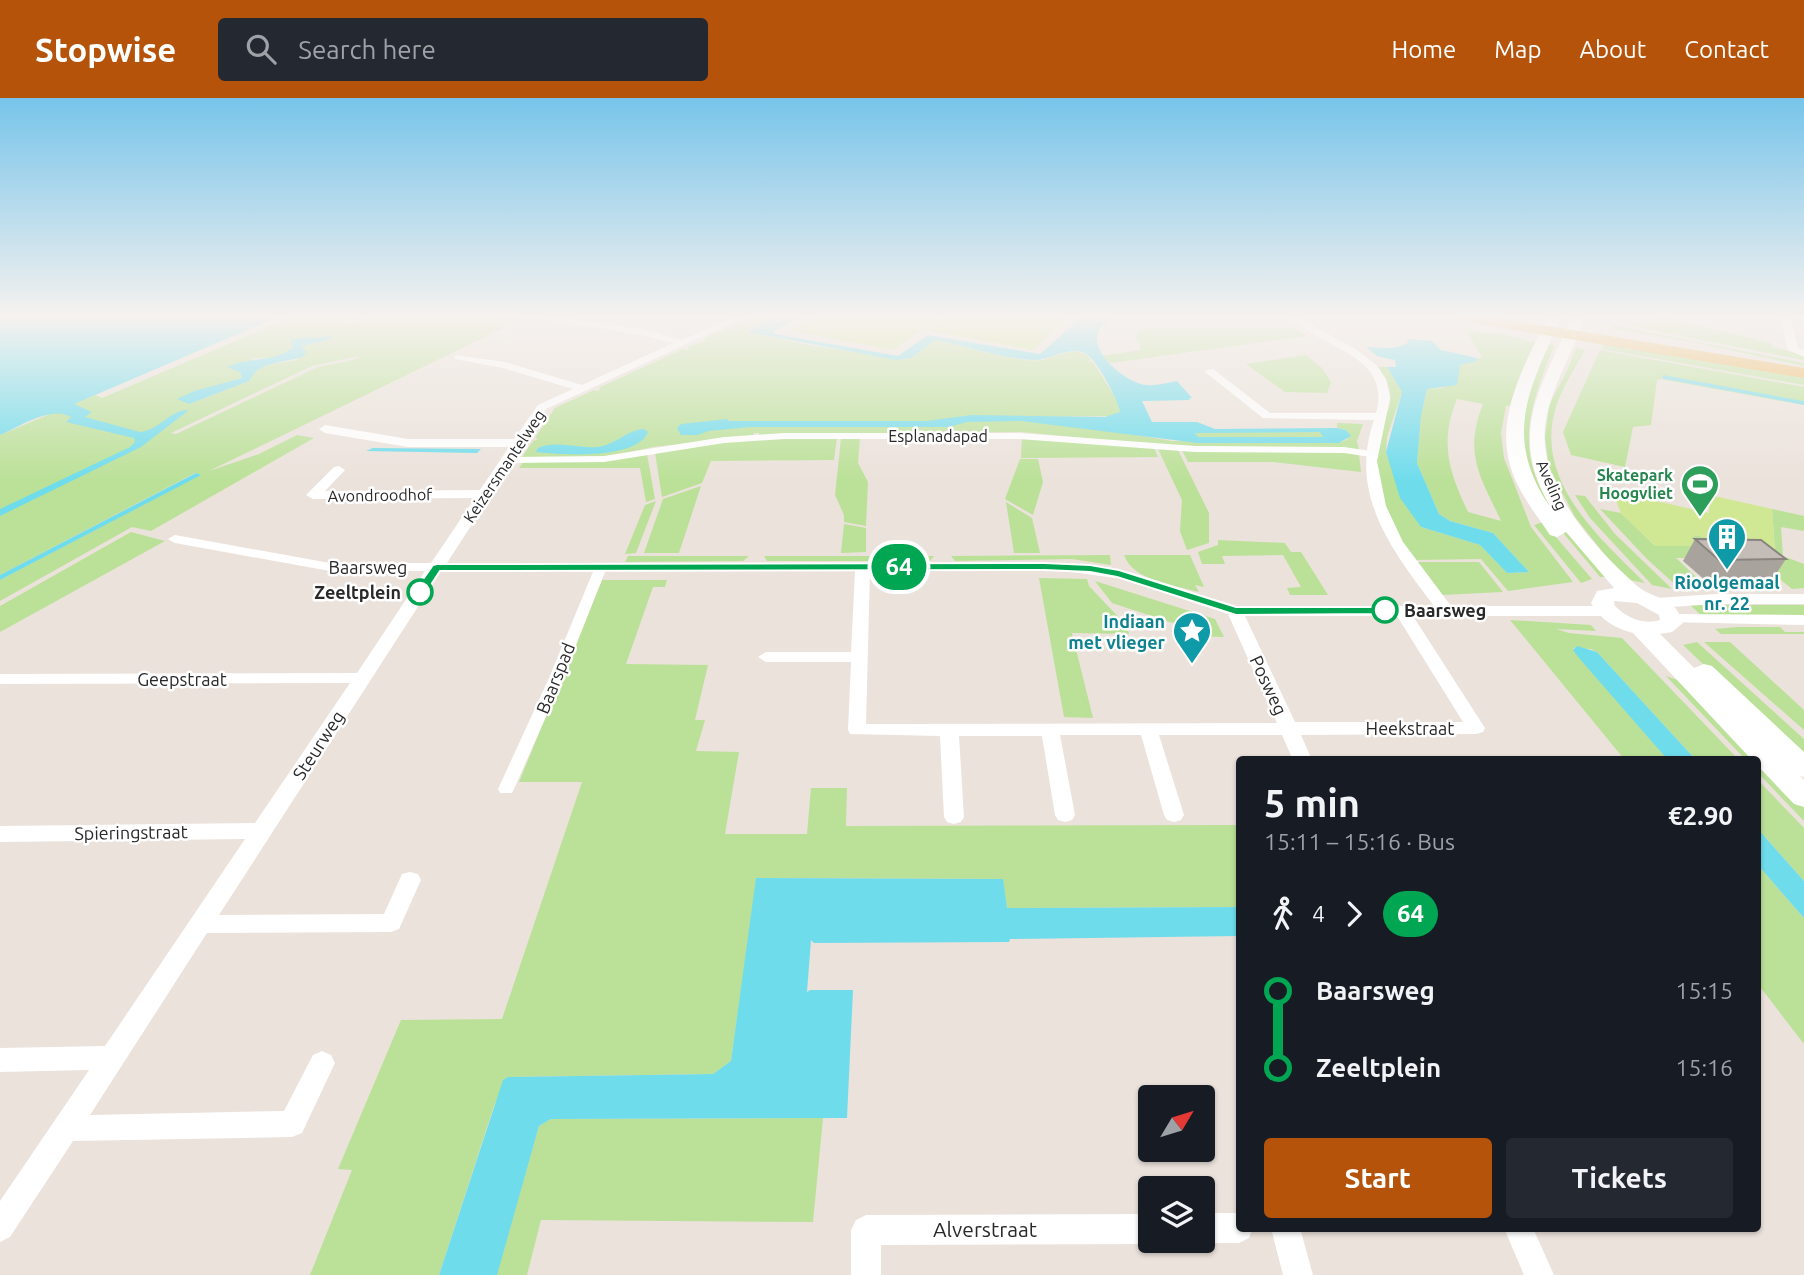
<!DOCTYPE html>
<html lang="en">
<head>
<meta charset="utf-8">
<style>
	:root { --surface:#171b24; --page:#242831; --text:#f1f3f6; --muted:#9ea1a6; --accent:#b45309 }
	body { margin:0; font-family:Ubuntu,sans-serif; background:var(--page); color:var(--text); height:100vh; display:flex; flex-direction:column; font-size:26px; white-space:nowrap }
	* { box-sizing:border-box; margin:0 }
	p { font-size:23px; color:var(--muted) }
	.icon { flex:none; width:38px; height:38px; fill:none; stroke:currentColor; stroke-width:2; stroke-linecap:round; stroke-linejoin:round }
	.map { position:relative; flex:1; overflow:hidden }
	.details { position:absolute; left:1236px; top:658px; width:525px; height:476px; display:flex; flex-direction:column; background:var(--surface); border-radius:7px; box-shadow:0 2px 5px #0004 }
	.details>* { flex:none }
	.badge { padding:0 14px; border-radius:23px; font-size:24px; line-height:46px }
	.needle { width:46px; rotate:52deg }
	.buttons { position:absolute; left:1138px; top:987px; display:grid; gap:14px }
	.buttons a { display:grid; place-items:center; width:77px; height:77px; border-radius:7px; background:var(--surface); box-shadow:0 2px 5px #0004; font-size:35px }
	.map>.badge { position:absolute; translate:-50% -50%; box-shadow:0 0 0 4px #fff }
	.legs { display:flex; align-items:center; gap:10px; height:77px; padding:0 28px; font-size:23px }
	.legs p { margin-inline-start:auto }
	.overview { display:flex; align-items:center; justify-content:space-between; height:119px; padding:0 28px }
	h1 { font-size:38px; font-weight:700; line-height:52px }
	.button { display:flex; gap:14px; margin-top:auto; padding:14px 28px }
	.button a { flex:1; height:80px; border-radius:7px; background:var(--accent); color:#fff; font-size:28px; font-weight:700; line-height:80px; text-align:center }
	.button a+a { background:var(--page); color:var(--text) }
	ul { padding:0 28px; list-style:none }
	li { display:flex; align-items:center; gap:24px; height:77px; font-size:26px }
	li i { display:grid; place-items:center; width:10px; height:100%; margin:0 9px; background:currentColor }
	li i::after { content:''; width:18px; height:18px; margin:-9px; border:5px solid; border-radius:50%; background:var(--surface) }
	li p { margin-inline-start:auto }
	li:first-child i { background:linear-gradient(#0000 50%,currentColor 0) }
	li:last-child i { background:linear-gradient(currentColor 50%,#0000 0) }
	header { display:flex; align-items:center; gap:42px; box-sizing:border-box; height:98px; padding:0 35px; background:var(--accent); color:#fff }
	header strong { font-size:33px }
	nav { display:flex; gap:38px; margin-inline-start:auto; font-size:24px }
	.search { width:490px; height:63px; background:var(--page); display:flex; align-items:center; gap:18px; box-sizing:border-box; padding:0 24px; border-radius:7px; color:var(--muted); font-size:26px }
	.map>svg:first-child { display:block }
	.green { fill:#bbe198; fill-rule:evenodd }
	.pitch { fill:#d0e894 }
	.water { fill:#6fdcec; fill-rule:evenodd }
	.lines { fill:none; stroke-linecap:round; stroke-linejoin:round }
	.stream { stroke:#6fdcec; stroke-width:3.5 }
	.pedestrian { fill:#fff; fill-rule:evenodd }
	.minor { fill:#fff; fill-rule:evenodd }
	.secondary { fill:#fff; fill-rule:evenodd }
	.primary { fill:#eeb85e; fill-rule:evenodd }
	.wall { fill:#a9a39d }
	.building { fill:#c4bdb7; stroke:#898480; stroke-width:2 }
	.line-1 { fill:#00a651; stroke:#fff; stroke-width:2 }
	.stop-1-dot { fill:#fff; stroke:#00a651; stroke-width:3.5 }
	.labels { text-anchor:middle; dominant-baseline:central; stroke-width:5; stroke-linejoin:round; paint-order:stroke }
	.far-street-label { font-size:16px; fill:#292929; stroke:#fff }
	.far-leisure-label { font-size:16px; font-weight:bold; fill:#27864d; stroke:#fff; text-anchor:end }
	.street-label { font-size:18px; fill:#292929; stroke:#fff }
	.culture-label { font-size:18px; font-weight:bold; fill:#0d838f; stroke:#fff }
	.stop-label { font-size:18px; font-weight:bold; fill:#292929; stroke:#fff; text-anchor:end }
	.near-street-label { font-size:21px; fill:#292929; stroke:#fff }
</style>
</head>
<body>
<header>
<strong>Stopwise</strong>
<div class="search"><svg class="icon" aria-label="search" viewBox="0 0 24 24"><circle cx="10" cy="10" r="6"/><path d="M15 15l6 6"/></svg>Search here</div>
<nav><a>Home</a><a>Map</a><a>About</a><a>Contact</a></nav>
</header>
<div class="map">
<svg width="1804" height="1177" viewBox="0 0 1804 1177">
	<rect width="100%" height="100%" fill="#ebe2db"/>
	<path class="green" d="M294,218h74l-26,6 9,3 22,-9 151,2 -315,153 50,-17 38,-19 17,3 -163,93 -19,-4 -132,74v-21l200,-105 -5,-2 -195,102v-140l95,-40 7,3zM328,242l-27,6 -4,14 -30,5 -11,6 -7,10 -60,23 53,-27 -2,-5 14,-14c14,1 30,0 39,-12zM360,258l-7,4 -35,7 -142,67 -5,-1 141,-67z
		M755,218h20l-26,13 -2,3 67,14 94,13 27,-19c24,4 84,24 107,20 14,-3 38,-17 49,0l-5,2h7l26,41 1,9 -9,4 -83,1 144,24 169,1 7,-3 -2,-9 -9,-2v-5l26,1 -6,17 2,9 -203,-5 -134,-13 -263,3v-2h-5l-1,3 -100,11 -46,10h-85l11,-16 5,-2 -3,-1 20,-30 39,-18 4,1 3,-2 -3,-1 85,-39 4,1 2,-2 -2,-1 19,-6 1,-1 -4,-1z
		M1667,220l104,25 2,4 31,8v5l-173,-34 -4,-3z
		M1611,227l193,38v3l-107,-23 -86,-15z
		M1143,230h151l13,8 -197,27 -9,-7 40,-6 -5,-14 3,-6z
		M1466,233l34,3 38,9 -24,62 -8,1 -5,27 3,25 27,69 42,55 -65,9 -27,-32 -66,1c-8,-12 -19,-24 -25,-37 -7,-17 -12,-45 -14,-64 -4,-43 33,-50 2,-92h9l15,25 -15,45 -1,15 35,75 59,18 27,28 22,-1 -36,-39 -43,-12 -11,-7 -22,-51 4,-47 6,-27 16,-1 17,-23 22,-8zM1457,301l26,5c-20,51 -2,73 18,117l-33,-9c-19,-40 -29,-70 -11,-113z
		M1604,244l200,32v11l-202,-36z
		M1548,246l7,1c-52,116 -22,144 52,232h-7l-51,-61 -19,-33 -10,-66z
		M1576,250l9,2c-10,19 -23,37 -29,57 -23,74 43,130 89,176l-21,-4 -49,-62 -26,-50 -4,-29 4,-33 17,-32z
		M1600,252l204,37v18l-144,-26 -3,1 -6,45 -18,2 -8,40 -54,-12 -8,-23z
		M1306,257l16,13 9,14 -4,11 -42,-1 -39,-28z
		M1195,334h126l3,5h-127z
		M860,339l-2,26 10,19 -2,44 -22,-4v-7l-9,-20 6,-57z
		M1022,339l132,11 4,9 -137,1z
		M837,340l-3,22 -123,1 -9,22 -40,14 -7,-44 87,-13z
		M1158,351l20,1 31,63v30l-22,7 -7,-19 2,-31z
		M1182,352l165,2 12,2 2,18 -88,-10h-85z
		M647,356l8,45 -9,3 -6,-34h-121l5,-7z
		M1020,361h18l5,23 -10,33 -28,-16z
		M701,388l-22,67h-35l19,-54z
		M1575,397l10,1 30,38 57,55 -20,-4 -62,-67z
		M656,403l-20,52 -11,1 20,-49z
		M1006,404l26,16 8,35h-26z
		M1600,411l21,4 34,33 44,-1 -8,-7 4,-3 80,16 -3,-42 32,7v15l-23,-4 2,29 21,8v24l-12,1 -39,-31h-77l33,31h-29l-33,-30z
		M1543,424l49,57 -11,4 -47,-58z
		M844,426l22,4v24l-25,1z
		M131,434l34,9 -165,91v-26z
		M1218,442l67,3 6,9h10l27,43h-38l-3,-7 14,-1 -18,-32 -61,1 3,8h-23l-4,-12 20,-7z
		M1110,457l1,10 -39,-6 -117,2 -4,-5z
		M1124,457h66l14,32 -9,-2 4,7c-24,-7 -66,-11 -75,-37z
		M628,458h121l-6,5 -118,1z
		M764,458h170l-4,5h-163z
		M1417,464h62l24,30 -61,3z
		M1039,480l48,1 2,7 37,39 3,9 -57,-1 21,85 -29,-1z
		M602,482h65l-2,7h-12l-27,77 82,1 -13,55h10l-9,31 43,1 -14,82h82l4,-46h36l-1,38 393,-1v82l-232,1 -5,-29 -245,-1 -26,183 -18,13 -205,3 -14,29 -55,169h-129l42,-105 -14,-1 63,-149 101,-1 80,-237h-63z
		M1095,483l120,38 9,18 -40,-1 -5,-11 -67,-22z
		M1690,507h114v11h-102z
		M1510,522l81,5 5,6 -40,-2 13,4 53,5 116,121h-43l-98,-107 -6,-3 -18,-1 94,111h-43z
		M1738,529h42l5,5h19v2h-83l-6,-5z
		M1697,544l107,97v21l-121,-115z
		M1704,544h26l74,68v20z
		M1666,578l20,7 118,122v16l-47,-49v-12l-12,-1z
		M1757,681l47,49v53l-47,-53z
		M1757,766l47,54v126l-47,-61z
		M823,1020l-10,104 -272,-2 -14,55h-31l43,-149 12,-7z"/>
	<path class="pitch" d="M816,218h125l-48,34 -102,-19z
		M946,218h124l-37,34 -107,-20z
		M1612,393l97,22 1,-18 62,14 3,43 -35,-5 -45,-12 -4,3 9,8h-45l-34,-33z"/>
	<path class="water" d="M0,218h280l-206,88 18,8 -7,5 55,15c20,-2 29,-22 49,-22l-48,37 -141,69v-7l130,-62 5,-5 -1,-4 -68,-16 5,-5c-20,-12 -52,10 -71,18z
		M775,218h26l-28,16 2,2 123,22 30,-21 112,19 43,-38h36c-46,15 -10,56 19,67 12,5 27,0 39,-2l15,17h-3l1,2 -48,1 10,21h45l18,7 122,-1 9,2 5,6 -12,7h-141l-177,-22 -54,1 -19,5h-198l-42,4 -10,4h-17l-4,-7 4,-4 46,-5 2,2h197l46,-6 133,2 15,-5c-1,-11 -22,-49 -31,-56 -17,-13 -37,4 -53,4 -34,-1 -68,-14 -101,-20l-24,18 -15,2 -149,-28zM1320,334l3,5h-125l-3,-4z
		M333,238l-5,4 -27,6 5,6 -3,5 -36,8 -11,6 -7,10 -60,23 -12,-5 17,-8 45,-12 3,-2 -2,-5 -13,-5c23,-11 48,-4 66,-20l-3,-5 3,-3z
		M1407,241l25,2 9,9 36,8v3l-17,4 -3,20 -30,4 -6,27 -4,47 22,51 11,7 43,12 36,39 -22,1 -27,-28 -59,-18 -21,-29 -14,-46 16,-60 -15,-25h9l-1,-7 -18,-4 -11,-9c15,0 29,4 43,-5z
		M644,331l4,3c-11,28 -86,23 -112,20l2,-4c18,-8 41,1 60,-1 19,-3 29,-17 46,-18z
		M373,350l108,1 -4,4 -111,-2z
		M196,375l5,2 -201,105v-5z
		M1577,548l20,6 98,107h-28l-88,-101 -6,-8z
		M1757,730l47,53v37l-47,-54z
		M756,780l247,1 4,29 232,-1v29l-229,3 -1,3 -195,1 -3,-3 -4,52 3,-2h43l-6,128 -296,1 -12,7 -42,149h-58l64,-195 5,-3 205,-3 18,-13z"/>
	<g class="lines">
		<path class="stream" d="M1664,279l140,26"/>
		<path class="pedestrian" d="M784,335h235l176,13 149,1 27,4 5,3 -5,3 -27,-4 -149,-1 -176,-13h-235l-60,4 -120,19 -97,1 -5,-3 5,-3 97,-1 120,-19z
			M601,465l6,4 -44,111 -49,111 -2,4h-12l-2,-4 51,-111 46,-111z"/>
		<path class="minor" d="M527,218h23l92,13 40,11 53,-24h12l-201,93 -99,154h617l66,9 106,34h198c-42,-56 -86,-111 -60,-186l-111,-2 -59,-47 9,-2 57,44h106c17,-59 -56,-64 -86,-97h10l20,14 36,19 21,17 9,13 4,19 -13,63 9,45 17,36 48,64h155l8,5 -8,5h-193l72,112 -2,4 -7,2 -175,1 11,25h-19l-11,-25h-123l25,80 -3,5 -7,2 -7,-2 -3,-5 -23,-80h-81l15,80 -3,5 -7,2 -7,-2 -3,-5 -13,-79h-83l5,81 -3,5 -7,2 -7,-2 -3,-5 -4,-81 -90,-2 -2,-4 3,-68h-85l-8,-5 8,-5h85l4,-81h-414l-222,344 165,-1 18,-40 8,-2 8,2 3,6 -22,49 -8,3 -184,1 -117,182 194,-4 29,-56 9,-4 9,4 4,8 -33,70 -10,4 -219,4 -63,96 -10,5v-41l89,-131 -89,2v-24l105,-2 140,-207 -245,3v-16l255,-3 95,-140 -350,1v-10l357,-1 68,-102h-95l-155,-28 -7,-4 7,-4 155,28h101l44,-65 -162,1 -7,-4 28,-28 5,-1 6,4 -20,21 155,-1 29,-43h-101l-83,-14 -6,-4 6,-4 83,14h106l24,-34 35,-16 -70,-21 -48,-9v-4l50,7 77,23 91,-42 -32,-8zM870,473h194l59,8 105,35 49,109 -411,1zM1245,518h152l66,106h-168z
			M1780,218h10l8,32 6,2v7l-16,-7z
			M1716,496h88v10h-88l-60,4 -8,-5 8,-5z
			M1673,516l131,1v10l-137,-3 -2,-3z
			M1202,1115h37v15h14l-4,10 -10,5h-37l-4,-2h4z
			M1150,1116v27h7l-7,3 -269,1v30h-30v-45l5,-10 10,-5z
			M1271,1130h29l13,47h-30z
			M1504,1130h29l21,47h-30z"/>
		<path class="secondary" d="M1548,218h14c-32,71 -61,120 -11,192 -45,-77 -9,-120 21,-192h14c-13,36 -36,72 -41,111 -6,61 49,120 91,158 18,16 38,9 47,38l-11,9 -12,2 34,34 10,-4 8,2 92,86v25l-4,-1 4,4v27l-10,-3 -37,-39v-5h-5l-119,-127c-19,-5 -32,-13 -42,-30l6,-12 17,-3 -48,-56 -9,5 -7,-2c-15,-22 -33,-44 -40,-70 -15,-51 17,-105 38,-149zM1614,503l23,2 22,12 1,5c-17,5 -33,-2 -45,-14z"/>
		<path class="primary" d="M1453,218h34l317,52v10l-343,-57z"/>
	</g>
	<path class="wall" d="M1695,441l91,20 -14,21 -66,1 -23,-20z"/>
	<path class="building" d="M1695,441l66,1 25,19 -67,1z"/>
	<linearGradient id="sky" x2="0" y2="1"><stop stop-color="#77c4ea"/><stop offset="0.57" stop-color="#f6f2ef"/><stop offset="1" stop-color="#f6f2ef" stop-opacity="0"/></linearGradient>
	<rect width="1804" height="383" fill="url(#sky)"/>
	<path class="line-1" d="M1044,465l46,2 29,5 117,37h149l6,3 -6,4 -149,1 -119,-38 -27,-5 -46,-2 -604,1 -15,23 -11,-2 19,-27 4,-1z"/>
	<defs>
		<symbol id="stadium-pin" viewBox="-11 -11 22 30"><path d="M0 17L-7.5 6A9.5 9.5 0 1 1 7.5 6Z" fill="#2e9e5b" stroke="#fff"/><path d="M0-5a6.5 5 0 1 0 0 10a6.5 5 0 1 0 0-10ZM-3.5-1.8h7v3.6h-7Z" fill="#fff"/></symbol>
		<symbol id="building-pin" viewBox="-11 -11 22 30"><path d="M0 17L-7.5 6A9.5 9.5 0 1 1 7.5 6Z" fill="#0f9aa8" stroke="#fff"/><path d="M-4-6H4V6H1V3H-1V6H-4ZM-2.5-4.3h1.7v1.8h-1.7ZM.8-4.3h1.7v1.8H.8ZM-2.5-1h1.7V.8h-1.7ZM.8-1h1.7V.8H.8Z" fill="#fff"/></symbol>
		<symbol id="sight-pin" viewBox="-11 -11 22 30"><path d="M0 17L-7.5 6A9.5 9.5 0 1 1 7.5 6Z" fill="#0f9aa8" stroke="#fff"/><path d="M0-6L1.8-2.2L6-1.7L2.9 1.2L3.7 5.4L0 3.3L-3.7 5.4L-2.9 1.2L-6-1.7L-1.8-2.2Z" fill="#fff"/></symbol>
	</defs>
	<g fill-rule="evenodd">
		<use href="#stadium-pin" x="1678" y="364" width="44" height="60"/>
		<use href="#building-pin" x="1705" y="417" width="44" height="60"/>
		<use href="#sight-pin" x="1170" y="511" width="44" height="60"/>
	</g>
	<g class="stop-1-dot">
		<circle cx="420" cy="494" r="12"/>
		<circle cx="1385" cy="512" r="12"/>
	</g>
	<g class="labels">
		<g class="far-street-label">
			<text x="938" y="338">Esplanadapad</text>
			<text transform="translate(504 368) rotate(-56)">Keizersmantelweg</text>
			<text transform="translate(1552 387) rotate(66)">Aveling</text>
			<text transform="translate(380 397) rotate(-1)">Avondroodhof</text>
		</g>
		<g class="far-leisure-label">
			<text x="1673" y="377">Skatepark<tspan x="1673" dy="18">Hoogvliet</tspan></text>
		</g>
		<g class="street-label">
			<text x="368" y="469">Baarsweg</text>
			<text transform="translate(555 580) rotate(-68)">Baarspad</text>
			<text x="182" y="581">Geepstraat</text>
			<text transform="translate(1269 587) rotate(65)">Posweg</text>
			<text x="1410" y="630">Heekstraat</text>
			<text transform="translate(318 647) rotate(-57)">Steurweg</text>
			<text transform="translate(131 734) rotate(-1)">Spieringstraat</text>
		</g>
		<g class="culture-label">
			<text x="1727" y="484">Rioolgemaal<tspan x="1727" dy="21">nr. 22</tspan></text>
			<text x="1165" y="523" text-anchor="end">Indiaan<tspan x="1165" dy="21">met vlieger</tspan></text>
		</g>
		<g class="stop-label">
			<text x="401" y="494">Zeeltplein</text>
			<text x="1404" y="512" text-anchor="start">Baarsweg</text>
		</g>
		<g class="near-street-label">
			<text x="985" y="1131">Alverstraat</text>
		</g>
	</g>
</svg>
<div class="buttons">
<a><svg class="needle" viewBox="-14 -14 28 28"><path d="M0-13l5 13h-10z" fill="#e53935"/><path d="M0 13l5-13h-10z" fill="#9ea1a6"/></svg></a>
<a><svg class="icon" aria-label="layers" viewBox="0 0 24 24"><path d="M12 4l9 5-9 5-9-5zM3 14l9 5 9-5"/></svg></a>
</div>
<b class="badge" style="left:899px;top:469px;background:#00a651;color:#fff">64</b>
<section class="details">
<div class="overview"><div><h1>5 min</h1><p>15:11 – 15:16 · Bus</p></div><b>€2.90</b></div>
<div class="legs"><svg class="icon" aria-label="walk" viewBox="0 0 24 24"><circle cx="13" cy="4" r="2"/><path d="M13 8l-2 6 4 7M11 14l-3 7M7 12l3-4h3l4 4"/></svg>4<svg class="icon" aria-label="forward" viewBox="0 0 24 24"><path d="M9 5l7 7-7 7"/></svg><b class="badge" style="background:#00a651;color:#fff">64</b></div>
<ul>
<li><i style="color:#00a651"></i><b>Baarsweg</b><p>15:15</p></li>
<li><i style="color:#00a651"></i><b>Zeeltplein</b><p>15:16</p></li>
</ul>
<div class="button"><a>Start</a><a>Tickets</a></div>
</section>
</div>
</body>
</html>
